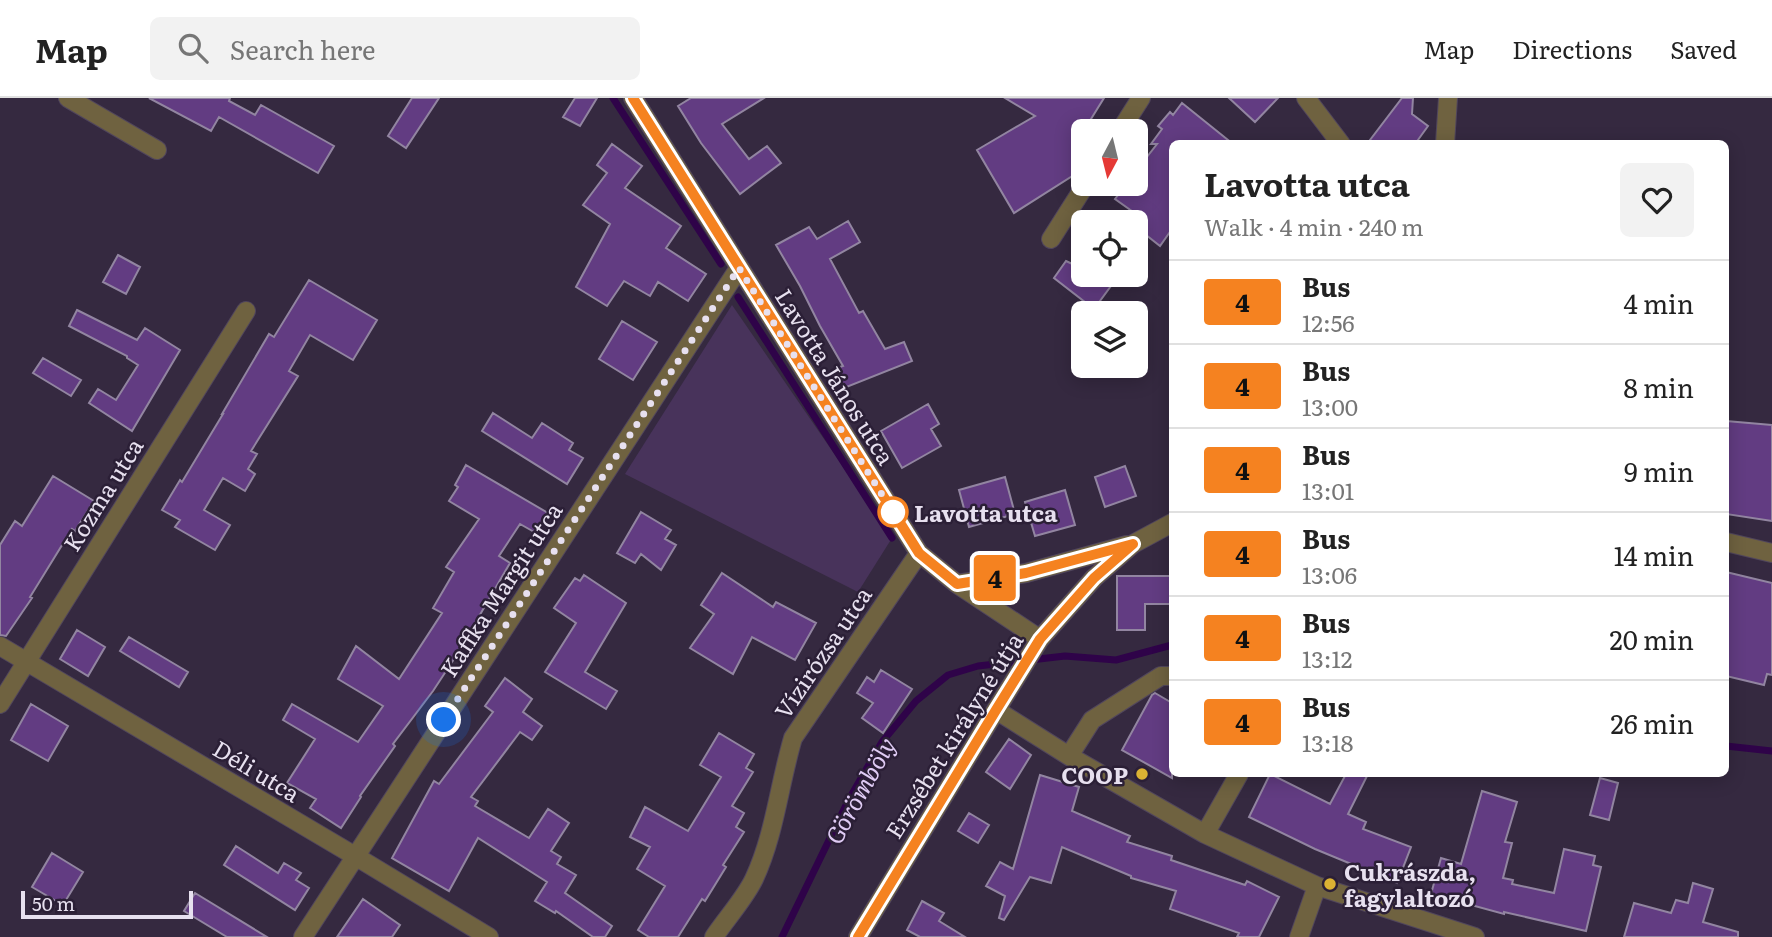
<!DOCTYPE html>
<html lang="en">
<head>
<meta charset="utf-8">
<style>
	:root { --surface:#fff; --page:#f2f2f2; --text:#222; --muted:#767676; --line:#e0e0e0 }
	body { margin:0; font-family:Literata,serif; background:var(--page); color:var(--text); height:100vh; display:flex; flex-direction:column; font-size:26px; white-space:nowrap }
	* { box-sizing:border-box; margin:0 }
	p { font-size:23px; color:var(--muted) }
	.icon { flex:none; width:38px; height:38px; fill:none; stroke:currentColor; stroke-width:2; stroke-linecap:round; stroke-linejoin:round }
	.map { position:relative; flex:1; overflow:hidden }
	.details { position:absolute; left:1169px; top:42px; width:560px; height:637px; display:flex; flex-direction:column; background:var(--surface); border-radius:10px; box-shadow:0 4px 18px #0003 }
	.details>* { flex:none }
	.badge { padding:0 14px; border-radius:5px; font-size:24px; line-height:46px }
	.needle { width:46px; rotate:187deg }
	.buttons { position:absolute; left:1071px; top:21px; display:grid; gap:14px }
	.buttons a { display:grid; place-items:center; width:77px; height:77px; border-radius:10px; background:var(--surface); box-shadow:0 4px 18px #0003; font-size:35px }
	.scale { position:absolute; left:21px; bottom:18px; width:172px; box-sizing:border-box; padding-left:7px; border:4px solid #e7e0ef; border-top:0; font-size:19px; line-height:24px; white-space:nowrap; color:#e7e0ef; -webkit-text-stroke:5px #2b1f36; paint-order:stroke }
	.you { position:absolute; width:35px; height:35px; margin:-18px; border:5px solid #fff; border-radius:50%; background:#1a73e8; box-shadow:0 0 0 10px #1a73e833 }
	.map>.badge { position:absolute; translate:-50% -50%; box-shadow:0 0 0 4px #fff }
	.round { display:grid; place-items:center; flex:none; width:74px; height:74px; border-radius:10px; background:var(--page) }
	.head { display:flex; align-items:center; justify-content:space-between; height:119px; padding:0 35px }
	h1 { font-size:33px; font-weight:700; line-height:52px }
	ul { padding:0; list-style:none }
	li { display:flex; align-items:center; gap:21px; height:84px; padding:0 35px; border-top:2px solid var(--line) }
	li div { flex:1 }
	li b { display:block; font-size:26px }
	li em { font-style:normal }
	li .badge { min-width:77px; font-weight:700; text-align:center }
	header { display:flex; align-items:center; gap:42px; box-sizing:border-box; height:98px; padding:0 35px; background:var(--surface); border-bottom:2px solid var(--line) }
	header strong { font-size:33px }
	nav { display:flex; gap:38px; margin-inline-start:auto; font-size:24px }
	.search { width:490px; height:63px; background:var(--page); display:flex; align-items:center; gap:18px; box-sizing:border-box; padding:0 24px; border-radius:10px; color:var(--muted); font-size:26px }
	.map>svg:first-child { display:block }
	.green { fill:#48335b }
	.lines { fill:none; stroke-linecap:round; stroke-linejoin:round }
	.stream { stroke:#2f0349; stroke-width:7 }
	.building { fill:#623c82; stroke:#9285a1; stroke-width:2 }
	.minor-casing { stroke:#51465c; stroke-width:20 }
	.minor { stroke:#6f6240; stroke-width:18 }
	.line-casing { stroke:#fff; stroke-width:16 }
	.line { stroke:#f58220; stroke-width:10 }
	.walk { stroke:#e7e0ef; stroke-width:7; stroke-dasharray:0 12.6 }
	.stop-dot { fill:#fff; stroke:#f58220; stroke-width:3.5 }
	.poi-dot { fill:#dbb233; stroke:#2b1f36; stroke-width:2.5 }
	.labels { text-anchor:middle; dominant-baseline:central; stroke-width:5; stroke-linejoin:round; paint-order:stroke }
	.street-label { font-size:23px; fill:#e7e0ef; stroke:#2b1f36 }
	.stop-label { font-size:23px; font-weight:bold; fill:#e7e0ef; stroke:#2b1f36; text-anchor:start }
	.poi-label { font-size:23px; font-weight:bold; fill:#e7e0ef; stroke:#2b1f36; text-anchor:end }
	.water-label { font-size:24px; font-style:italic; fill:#dfcbf4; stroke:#2b1f36 }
</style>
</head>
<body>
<header>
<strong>Map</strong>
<div class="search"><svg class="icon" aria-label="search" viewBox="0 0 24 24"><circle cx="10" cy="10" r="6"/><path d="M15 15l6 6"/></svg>Search here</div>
<nav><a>Map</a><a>Directions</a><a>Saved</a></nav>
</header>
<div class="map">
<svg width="1772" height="839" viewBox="0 0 1772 839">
	<rect width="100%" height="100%" fill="#352940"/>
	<path class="green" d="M732,207l160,233 -34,54 -233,-118z"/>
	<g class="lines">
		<path class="stream" d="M613,0l108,166
			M738,199l154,241
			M1726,648l46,5
			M782,839l66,-136 34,-59 34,-41 32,-26 30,-9 87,-10 51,4 56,-15"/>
	</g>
	<path class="building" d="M149,0h81l-1,3 26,14 6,-10 73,41 -16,27 -99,-56 -8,14z
		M412,0h27l-33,50 -18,-12z
		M575,0h22l-17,28 -17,-9z
		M691,0h73l-42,26 27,35 18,-13 14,17 -41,31 -39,-51 -23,-37z
		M1005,0h99l-31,50 10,8v8l-6,9 -63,40 -37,-63 58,-34z
		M1229,0h49l-23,24z
		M1402,0h11l-1,16 16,12 -13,18h-48z
		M1182,5l51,41h-61v85l-12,17 -24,-19v-13l-21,-15 12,-15h9v-13l21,-27h-6l11,-15 -4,-3 12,-14 3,3z
		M612,46l30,22 -17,22 56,38 -15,22 40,26 -18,27 -30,-19 -8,14 -26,-15 -17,25 -31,-19 34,-63 -27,-19 24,-32 -10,-8z
		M848,123l12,21 -30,17 29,54 4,-2 22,38 19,-7 8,19 -68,27 -7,-20 6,-2 -23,-40 -20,-40 -24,-41 33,-18 8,12z
		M118,157l22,12 -14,27 -23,-12z
		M1066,163l17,8v6h36l-25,34 -40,-31z
		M309,182l68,40 -24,40 -43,-25 -21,36 9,5 -47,75 6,3 -9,15 7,5 -10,17 -22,-13 -19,32 26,15 -15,25 -40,-23 5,-7 -18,-10 18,-30 2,2 41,-68h-1l47,-80 5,3z
		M77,212l60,30 8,-12 35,22 -48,81 -43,-28 9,-14 18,11 22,-35 -11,-7v-2l-58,-30z
		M622,223l35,21 -24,38 -34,-21z
		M43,260l38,22 -10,16 -38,-23z
		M928,306l11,20 -8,5 10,17 -39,22 -21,-37z
		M493,315l39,25 10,-15 31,20 -4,7 14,8 -16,26 -85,-53z
		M1726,323l46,4v96l-46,-7z
		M466,367l82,48 -12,20 -16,-9 -21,32 11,7 -54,93 -23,35 -40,53 2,2 -35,50 1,1 -20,31 -31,-20 6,-9 -29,-16 28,-44 -32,-19 9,-16 66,38 25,-36 -45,-27 18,-33 43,33 43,-66 -9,-5 21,-36 -8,-5 33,-48 -30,-18 9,-14 -3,-2z
		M1125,368l11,30 -31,11 -10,-30z
		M53,378l41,25 -19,30 -3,-2 -42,68 2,1 -26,38 -6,-1v-90l15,-24 7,5z
		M1005,379l10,37 -46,13 -10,-37z
		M1065,392l10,35 -40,11 -10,-34z
		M641,414l30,18 -6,9 11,6 -15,25 -20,-16 -6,9 -18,-10z
		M1726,474l46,11v92l-5,-1 -3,11 -38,-9z
		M722,475l51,34 3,-5 40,21 -21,37 -43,-23 -19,37 -43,-26 24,-34 -13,-9z
		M584,477l42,28 -41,69 32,19 -11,18 -61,-37 31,-49 -22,-15 21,-30 5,3z
		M1117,478h55v28h-27v26h-28z
		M77,532l28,17 -17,29 -28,-17z
		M129,539l59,35 -9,15 -59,-36z
		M881,572l31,19 -29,44 -21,-15 11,-15 -16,-10 10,-16 7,5z
		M505,580l27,21 -9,13 19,14 -10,14 -12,-8 -49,65 7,4 -3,5 54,32 19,-29 21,14 -18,28 10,6 -4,7 19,11 -11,18 47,33 -7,11h-12l-37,-26 -1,2 -20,-12 12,-19 -69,-44 -29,53 -57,-33 42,-77 5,3 54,-72 -8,-6z
		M1155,595l17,10v75l-50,-28 30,-55z
		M31,606l37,22 -20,35 -37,-21z
		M719,635l35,21 -8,14 7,4 -21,34 12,7 -8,14 8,5 -21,33 3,2 -21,34 -3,-2 -24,38h-29l-11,-7 27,-44 -28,-17 13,-22 -20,-10 15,-30 43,24 33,-54 -21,-12z
		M1009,641l22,16 -21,34 -24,-17z
		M1270,676l60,30 16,-30h22l-20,40 18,8 -3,7 48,18 -14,36 -82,-34 -66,-32z
		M1040,677l39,12 -7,24 58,25 -3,6 45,14 -1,4 74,25 2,-4 32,16 -20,40h-22l2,-4 -69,-24 6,-18 -45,-13v-2l-69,-29 -11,36 -21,-6 -26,43 -5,-2 6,-22 -19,-10 14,-24 13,7z
		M1600,680l18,5 -9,37 -19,-5z
		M1482,693l35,11 -12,40 7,1 -9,35 10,2 -1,4 42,9 10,-44 31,7 -2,9 8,2 -15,64 -82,-19v2l-73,-20 10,-36 20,6z
		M969,715l20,12 -11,18 -20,-12z
		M236,748l42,27 6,-10 17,10 -5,7 13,8 -14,22 -71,-45z
		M52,755l31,19 -20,33 -31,-18z
		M1693,785l20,6 -10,33 35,10v5h-114l10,-34 37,10 5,-13 12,3z
		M195,795l72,44h-40l-43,-26z
		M363,801l37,26 -8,12h-55z
		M922,803l22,12 -5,8 26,16h-45l-13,-7z"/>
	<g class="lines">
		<defs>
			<path id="minor" d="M68,0l89,52
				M633,0l286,455 38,31 83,55
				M1306,0l35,46
				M1120,33l21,-33
				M1445,46l3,-46
				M1051,141l35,-55
				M1726,444l46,11
				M957,486l69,-11 101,-28
				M0,548l355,210 134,81
				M0,606l246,-393
				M996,612l73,46 136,78 112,52 158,51
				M1069,658l23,-36 69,-44h11
				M1205,736l34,-60
				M303,839l436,-669
				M714,839c12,-18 31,-39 40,-58 21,-45 25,-94 39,-141l126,-185
				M858,839l138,-227 44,-71 54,-61 39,-34 39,-21
				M1299,839l18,-51"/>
		</defs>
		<use href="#minor" class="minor-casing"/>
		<use href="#minor" class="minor"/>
	</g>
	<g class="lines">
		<defs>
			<path id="line" d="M633,0l286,455 38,31 69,-11 107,-29 -39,34 -54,61 -44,71 -138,227"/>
		</defs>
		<use href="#line" class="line-casing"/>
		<use href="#line" class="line"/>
		<path class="walk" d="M444,622l295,-452 154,244"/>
	</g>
	<circle class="stop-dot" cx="893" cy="414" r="14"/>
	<g class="poi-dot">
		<circle cx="1142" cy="676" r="7"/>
		<circle cx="1330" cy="786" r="7"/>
	</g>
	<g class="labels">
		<g class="street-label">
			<text transform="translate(836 278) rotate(58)">Lavotta János utca</text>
			<text transform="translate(102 396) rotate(-58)">Kozma utca</text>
			<text transform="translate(500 491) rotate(-57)">Kaffka Margit utca</text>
			<text transform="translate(822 554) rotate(-56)">Vízirózsa utca</text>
			<text transform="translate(953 637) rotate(-58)">Erzsébet királyné útja</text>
			<text transform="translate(257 672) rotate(31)">Déli utca</text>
		</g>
		<g class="stop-label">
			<text x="914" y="414">Lavotta utca</text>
		</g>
		<g class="poi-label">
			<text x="1128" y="676">COOP</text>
			<text x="1344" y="773" text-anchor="start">Cukrászda,<tspan x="1344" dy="26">fagylaltozó</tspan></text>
		</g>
		<g class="water-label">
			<text transform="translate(859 692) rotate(-61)">Görömböly</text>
		</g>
	</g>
</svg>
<div class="buttons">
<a><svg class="needle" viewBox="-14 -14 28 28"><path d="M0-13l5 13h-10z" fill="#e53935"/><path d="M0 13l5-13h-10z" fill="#767676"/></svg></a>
<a><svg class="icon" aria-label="locate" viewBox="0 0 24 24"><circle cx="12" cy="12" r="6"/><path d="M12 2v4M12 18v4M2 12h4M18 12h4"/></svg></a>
<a><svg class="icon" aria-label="layers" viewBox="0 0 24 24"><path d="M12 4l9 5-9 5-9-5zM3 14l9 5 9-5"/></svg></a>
</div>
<div class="scale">50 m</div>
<div class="you" style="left:444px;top:622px"></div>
<b class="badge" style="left:995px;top:480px;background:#f58220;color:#111">4</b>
<section class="details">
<div class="head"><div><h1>Lavotta utca</h1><p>Walk · 4 min · 240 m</p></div><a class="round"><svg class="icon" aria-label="heart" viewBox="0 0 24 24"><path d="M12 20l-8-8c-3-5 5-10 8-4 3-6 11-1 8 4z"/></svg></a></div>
<ul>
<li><span class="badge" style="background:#f58220;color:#111">4</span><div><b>Bus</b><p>12:56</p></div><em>4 min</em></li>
<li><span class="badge" style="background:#f58220;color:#111">4</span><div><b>Bus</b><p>13:00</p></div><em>8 min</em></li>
<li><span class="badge" style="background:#f58220;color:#111">4</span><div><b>Bus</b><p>13:01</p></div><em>9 min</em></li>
<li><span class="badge" style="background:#f58220;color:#111">4</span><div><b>Bus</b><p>13:06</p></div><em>14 min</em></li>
<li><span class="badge" style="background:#f58220;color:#111">4</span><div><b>Bus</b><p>13:12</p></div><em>20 min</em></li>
<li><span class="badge" style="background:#f58220;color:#111">4</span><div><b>Bus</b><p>13:18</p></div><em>26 min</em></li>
</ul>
</section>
</div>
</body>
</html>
